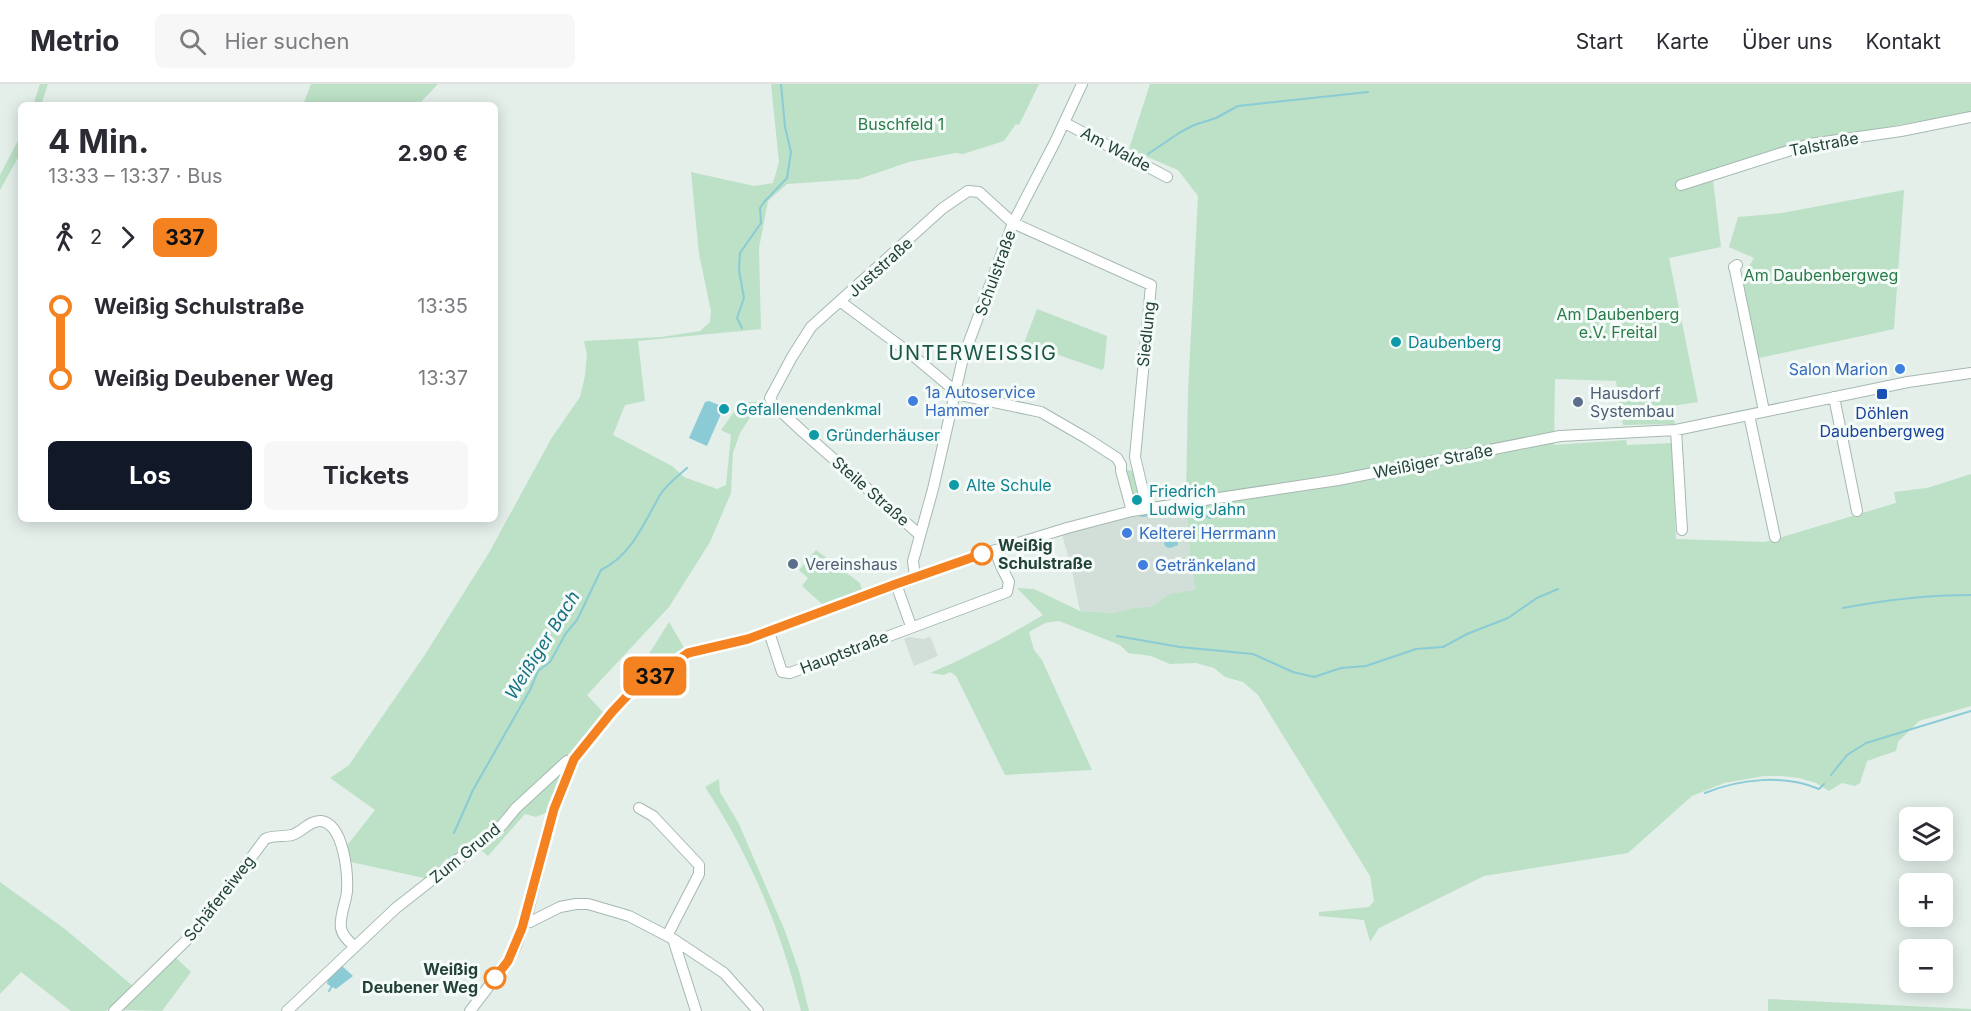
<!DOCTYPE html>
<html lang="de">
<head>
<meta charset="utf-8">
<style>
	:root { --surface:#fff; --page:#f7f7f7; --text:#2b2b33; --muted:#7c7c81; --line:#e1e1e2; --accent:#111827 }
	body { margin:0; font-family:Inter,sans-serif; background:var(--page); color:var(--text); height:100vh; display:flex; flex-direction:column; font-size:22px; white-space:nowrap }
	* { box-sizing:border-box; margin:0 }
	p { font-size:20px; color:var(--muted) }
	.icon { flex:none; width:33px; height:33px; fill:none; stroke:currentColor; stroke-width:2; stroke-linecap:round; stroke-linejoin:round }
	.map { position:relative; flex:1; overflow:hidden }
	.side { position:absolute; left:18px; top:18px; width:480px; height:420px; display:flex; flex-direction:column; background:var(--surface); border-radius:9px; box-shadow:0 3px 15px #0003 }
	.side>* { flex:none }
	.badge { padding:0 12px; border-radius:9px; font-size:21px; line-height:39px }
	.tools { position:absolute; left:1899px; top:723px; display:grid; gap:12px }
	.tools a { display:grid; place-items:center; width:54px; height:54px; border-radius:9px; background:var(--surface); box-shadow:0 3px 15px #0003; font-size:30px }
	.map>.badge { position:absolute; translate:-50% -50%; box-shadow:0 0 0 3px #fff }
	.legs { display:flex; align-items:center; gap:9px; height:66px; padding:0 30px; font-size:20px }
	.legs p { margin-inline-start:auto }
	.overview { display:flex; align-items:center; justify-content:space-between; height:102px; padding:0 30px }
	h1 { font-size:33px; font-weight:700; line-height:45px }
	.button { display:flex; gap:12px; margin-top:auto; padding:12px 30px }
	.button a { flex:1; height:69px; border-radius:9px; background:var(--accent); color:#fff; font-size:24px; font-weight:700; line-height:69px; text-align:center }
	.button a+a { background:var(--page); color:var(--text) }
	ul { padding:0 30px; list-style:none }
	li { display:flex; align-items:center; gap:21px; height:72px; font-size:22px }
	li i { display:grid; place-items:center; width:9px; height:100%; margin:0 8px; background:currentColor }
	li i::after { content:''; width:15px; height:15px; margin:-8px; border:4px solid; border-radius:50%; background:var(--surface) }
	li p { margin-inline-start:auto }
	li:first-child i { background:linear-gradient(#0000 50%,currentColor 0) }
	li:last-child i { background:linear-gradient(currentColor 50%,#0000 0) }
	header { display:flex; align-items:center; gap:36px; box-sizing:border-box; height:84px; padding:0 30px; background:var(--surface); border-bottom:2px solid var(--line) }
	header strong { font-size:28px }
	nav { display:flex; gap:33px; margin-inline-start:auto; font-size:21px }
	.search { width:420px; height:54px; background:var(--page); display:flex; align-items:center; gap:15px; box-sizing:border-box; padding:0 21px; border-radius:9px; color:var(--muted); font-size:22px }
	.map>svg:first-child { display:block }
	.built { fill:#d2dfd9 }
	.green { fill:#bce1c6 }
	.water { fill:#8acbd6 }
	.lines { fill:none; stroke-linecap:round; stroke-linejoin:round }
	.stream { stroke:#8acbd6; stroke-width:2 }
	.minor-casing { stroke:#a6b8b1; stroke-width:12 }
	.minor { stroke:#fff; stroke-width:10 }
	.line-1-casing { stroke:#fff; stroke-width:14 }
	.line-1 { stroke:#f58220; stroke-width:9 }
	.culture-dot { fill:#0f9aa8; stroke:#f5fbf8; stroke-width:2 }
	.shop-dot { fill:#3f7fe0; stroke:#f5fbf8; stroke-width:2 }
	.transit-dot { fill:#1a4fb4; stroke:#f5fbf8; stroke-width:2 }
	.service-dot { fill:#5c6f8a; stroke:#f5fbf8; stroke-width:2 }
	.stop-1-dot { fill:#fff; stroke:#f58220; stroke-width:3 }
	.labels { text-anchor:middle; dominant-baseline:central; stroke-width:6; stroke-linejoin:round; paint-order:stroke }
	.park-label { font-size:16px; fill:#297c49; stroke:#f5fbf8 }
	.street-label { font-size:16px; fill:#224239; stroke:#f5fbf8 }
	.culture-label { font-size:16px; fill:#0d838f; stroke:#f5fbf8; text-anchor:start }
	.shop-label { font-size:16px; fill:#366cbe; stroke:#f5fbf8; text-anchor:start }
	.service-label { font-size:16px; fill:#4e5e75; stroke:#f5fbf8; text-anchor:start }
	.transit-label { font-size:16px; fill:#164399; stroke:#f5fbf8 }
	.stop-label { font-size:16px; font-weight:bold; fill:#224239; stroke:#f5fbf8; text-anchor:start }
	.water-label { font-size:18px; font-style:italic; fill:#187182; stroke:#f5fbf8 }
	.quarter-label { font-size:20px; letter-spacing:1.5px; fill:#1c5647; stroke:#f5fbf8 }
</style>
</head>
<body>
<header>
<strong>Metrio</strong>
<div class="search"><svg class="icon" aria-label="search" viewBox="0 0 24 24"><circle cx="10" cy="10" r="6"/><path d="M15 15l6 6"/></svg>Hier suchen</div>
<nav><a>Start</a><a>Karte</a><a>Über uns</a><a>Kontakt</a></nav>
</header>
<div class="map">
<svg width="1971" height="927" viewBox="0 0 1971 927">
	<rect width="100%" height="100%" fill="#e4efea"/>
	<path class="built" d="M1186,426v3l46,107 -152,-9 -9,-45 -9,-31 67,-18z
		M930,552l8,20 -24,10 -10,-27 5,-2 15,2z"/>
	<path class="green" d="M40,0h8l-7,21h-8z
		M311,0h127l-20,21h-115z
		M771,0h268l-20,41 -3,-1 -12,17 -41,13 -8,-1 -46,9 -50,17 -72,5 -19,17 -9,47 2,81 -123,12 7,60 -20,4 -12,30 59,31 12,11 33,12 9,-4 5,-50 -10,-5 20,-28h19l-20,31 -7,20 -2,40 -21,49 -41,65 -82,88 18,19 -33,39 -58,53 -19,21 -43,35 -5,-4 -19,21 -77,-17 -6,-14 30,-38 -45,-32 19,-13 77,-112 64,-102 61,-112 29,-42 5,-21 2,-22 -3,-13 77,-4 39,-6 10,-9 1,-11 -12,-57 -8,-82 63,14 19,-3 6,-21z
		M1150,0h821v28l-162,29 -97,31 9,75 -52,11 29,144 -26,4 3,18 -52,1 -7,-44 -61,-2 -1,66 72,-5 1,5 45,-2 4,96 89,3 131,-39 -2,-11 33,-4 44,-14v232l-52,15 -21,21 -2,9 -29,10 -7,22 -5,3 -13,-3 -13,8 -13,-8 -17,-5 -17,-2h-18l-40,7 -32,13 -64,57 -144,23 -105,52 -9,14 -6,-22 -45,-4v-4l50,-5 5,-6 -4,-25 -112,-181 -15,-13 -18,-5 -11,-9 -18,-5 -26,1 -19,-8 -23,-3 -8,-8 -61,-24 -14,2 -16,9 5,18 8,10 50,110 -87,5 -49,-99 -6,-4 -6,3 -14,-2c40,-17 76,-36 113,-58l-26,-27 17,1 46,22 34,2 21,-5 16,-1 19,-13 26,-4 -5,-25 -5,-69 2,-104 10,-196 -20,-26 -49,-21z
		M21,51v17l-21,38v-15z
		M1904,106l-10,139 -135,29 -5,-24 -4,-3 -10,-50 14,-23 -25,-11 9,-30 44,-4z
		M1037,225l70,27 -3,32 -2,2 -78,-27z
		M1127,386l7,1 7,31 -7,1 -8,-31z
		M816,466l44,33 2,7 -39,15 -21,-19 6,-8 -9,-8z
		M669,538l16,27 -29,19 -27,22 -2,-1z
		M566,685l-18,43 -12,5 -11,-3 -37,42 -8,-7z
		M719,695l1,13 19,32 46,107 14,40 10,40h-8c-20,-81 -50,-154 -96,-224z
		M0,798l65,47 68,57 -27,25h-35l-50,-39 -21,22z
		M176,874l15,14 -29,39 -39,-1 33,-36z
		M1768,915l203,10v2h-203z"/>
	<path class="water" d="M709,317l15,6 -17,39 -18,-8 16,-36z
		M1169,444l8,10 1,7 -8,3 -4,-1 -2,-3z
		M342,882l11,10 -17,13 -9,-5 1,-5z"/>
	<g class="lines">
		<path class="stream" d="M1148,70l31,-21 15,-8 22,-7 22,-12 130,-14
			M742,244l-5,-10 7,-20 -5,-28 1,-17 21,-30 -1,-15 4,-6 23,-24 4,-26 -6,-25 -4,-43
			M1141,432l43,-4
			M1206,432l4,2
			M1843,524c42,-8 85,-13 128,-13
			M1117,552l63,11 73,7 40,18 21,5 27,-9 25,-2 50,-17 27,-2 24,-13 41,-16 29,-20 21,-9
			M1831,691l16,-20 19,-12 105,-32
			M1705,709c34,-14 79,-19 114,-4l5,-5
			M454,749l19,-43 57,-100 8,-19 12,-9 16,-29 11,-13 24,-50c31,-15 43,-47 59,-75 6,-10 18,-19 27,-27
			M329,907l3,-5"/>
		<defs>
			<path id="minor" d="M1065,39l102,54
				M1681,101l129,-41 91,-13 70,-14
				M1737,181l-3,2 1,3 29,141
				M841,218l70,52 49,41 81,17 45,26 31,20 4,7
				M1834,313l23,114
				M1749,331l26,122
				M1676,346l6,100
				M1121,381v6l11,40
				M920,451l-117,-103 -30,-28 -3,-6 22,-41 19,-30 132,-119 25,-17 11,1 34,31 138,62 -16,172 12,51
				M915,493l-2,-16 20,-72 30,-131 50,-135 42,-81 27,-58
				M896,500l15,42
				M769,548l13,40 8,1 217,-81 2,-10 -8,-16 -6,-16
				M639,724l14,8 46,49v9l-32,62
				M525,836l5,2 30,-15 16,-3h12l41,12 44,23 51,34 34,38
				M673,855l23,72
				M114,927l86,-84 65,-88c9,-4 18,-2 27,-4 10,-3 18,-15 29,-14 23,3 27,53 26,70 -1,12 -8,26 -6,37 1,8 9,14 14,19
				M287,927l109,-103 106,-83 14,-17 51,-47 8,-2
				M470,927l38,-50 8,-15 11,-31 27,-106 21,-50 37,-47 17,-17 59,-42 60,-14 219,-80 100,-31 65,-17 206,-31 222,-44 116,-6 232,-48 63,-9"/>
		</defs>
		<use href="#minor" class="minor-casing"/>
		<use href="#minor" class="minor"/>
	</g>
	<g class="lines">
		<defs>
			<path id="line-1" d="M495,894l13,-17 14,-33 32,-119 20,-50 38,-47 16,-17 60,-42 60,-14 148,-55 86,-30"/>
		</defs>
		<use href="#line-1" class="line-1-casing"/>
		<use href="#line-1" class="line-1"/>
	</g>
	<g class="culture-dot">
		<circle cx="1396" cy="258" r="6"/>
		<circle cx="724" cy="325" r="6"/>
		<circle cx="814" cy="351" r="6"/>
		<circle cx="954" cy="401" r="6"/>
		<circle cx="1137" cy="416" r="6"/>
	</g>
	<g class="shop-dot">
		<circle cx="1900" cy="285" r="6"/>
		<circle cx="913" cy="317" r="6"/>
		<circle cx="1127" cy="449" r="6"/>
		<circle cx="1143" cy="481" r="6"/>
	</g>
	<rect class="transit-dot" x="1876" y="304" width="12" height="12" rx="3"/>
	<g class="service-dot">
		<circle cx="1578" cy="318" r="6"/>
		<circle cx="793" cy="480" r="6"/>
	</g>
	<g class="stop-1-dot">
		<circle cx="982" cy="470" r="10"/>
		<circle cx="495" cy="894" r="10"/>
	</g>
	<g class="labels">
		<g class="park-label">
			<text x="901" y="40">Buschfeld 1</text>
			<text x="1821" y="191">Am Daubenbergweg</text>
			<text x="1618" y="230">Am Daubenberg<tspan x="1618" dy="18">e.V. Freital</tspan></text>
		</g>
		<g class="street-label">
			<text transform="translate(1824 60) rotate(-11)">Talstraße</text>
			<text transform="translate(1116 65) rotate(28)">Am Walde</text>
			<text transform="translate(880 183) rotate(-42)">Juststraße</text>
			<text transform="translate(995 189) rotate(-70)">Schulstraße</text>
			<text transform="translate(1146 250) rotate(-84)">Siedlung</text>
			<text transform="translate(1433 377) rotate(-11)">Weißiger Straße</text>
			<text transform="translate(871 407) rotate(41)">Steile Straße</text>
			<text transform="translate(844 568) rotate(-21)">Hauptstraße</text>
			<text transform="translate(465 769) rotate(-39)">Zum Grund</text>
			<text transform="translate(219 814) rotate(-52)">Schäfereiweg</text>
		</g>
		<g class="culture-label">
			<text x="1408" y="258">Daubenberg</text>
			<text x="736" y="325">Gefallenendenkmal</text>
			<text x="826" y="351">Gründerhäuser</text>
			<text x="966" y="401">Alte Schule</text>
			<text x="1149" y="407">Friedrich<tspan x="1149" dy="18">Ludwig Jahn</tspan></text>
		</g>
		<g class="shop-label">
			<text x="1888" y="285" text-anchor="end">Salon Marion</text>
			<text x="925" y="308">1a Autoservice<tspan x="925" dy="18">Hammer</tspan></text>
			<text x="1139" y="449">Kelterei Herrmann</text>
			<text x="1155" y="481">Getränkeland</text>
		</g>
		<g class="service-label">
			<text x="1590" y="309">Hausdorf<tspan x="1590" dy="18">Systembau</tspan></text>
			<text x="805" y="480">Vereinshaus</text>
		</g>
		<g class="transit-label">
			<text x="1882" y="329">Döhlen<tspan x="1882" dy="18">Daubenbergweg</tspan></text>
		</g>
		<g class="stop-label">
			<text x="998" y="461">Weißig<tspan x="998" dy="18">Schulstraße</tspan></text>
			<text x="478" y="885" text-anchor="end">Weißig<tspan x="478" dy="18">Deubener Weg</tspan></text>
		</g>
		<g class="water-label">
			<text transform="translate(542 561) rotate(-58)">Weißiger Bach</text>
		</g>
		<g class="quarter-label">
			<text x="973" y="269">UNTERWEISSIG</text>
		</g>
	</g>
</svg>
<div class="tools">
<a><svg class="icon" aria-label="layers" viewBox="0 0 24 24"><path d="M12 4l9 5-9 5-9-5zM3 14l9 5 9-5"/></svg></a>
<a>+</a>
<a>−</a>
</div>
<b class="badge" style="left:655px;top:592px;background:#f58220;color:#111">337</b>
<section class="side">
<div class="overview"><div><h1>4 Min.</h1><p>13:33 – 13:37 · Bus</p></div><b>2.90 €</b></div>
<div class="legs"><svg class="icon" aria-label="walk" viewBox="0 0 24 24"><circle cx="13" cy="4" r="2"/><path d="M13 8l-2 6 4 7M11 14l-3 7M7 12l3-4h3l4 4"/></svg>2<svg class="icon" aria-label="forward" viewBox="0 0 24 24"><path d="M9 5l7 7-7 7"/></svg><b class="badge" style="background:#f58220;color:#111">337</b></div>
<ul>
<li><i style="color:#f58220"></i><b>Weißig Schulstraße</b><p>13:35</p></li>
<li><i style="color:#f58220"></i><b>Weißig Deubener Weg</b><p>13:37</p></li>
</ul>
<div class="button"><a>Los</a><a>Tickets</a></div>
</section>
</div>
</body>
</html>
